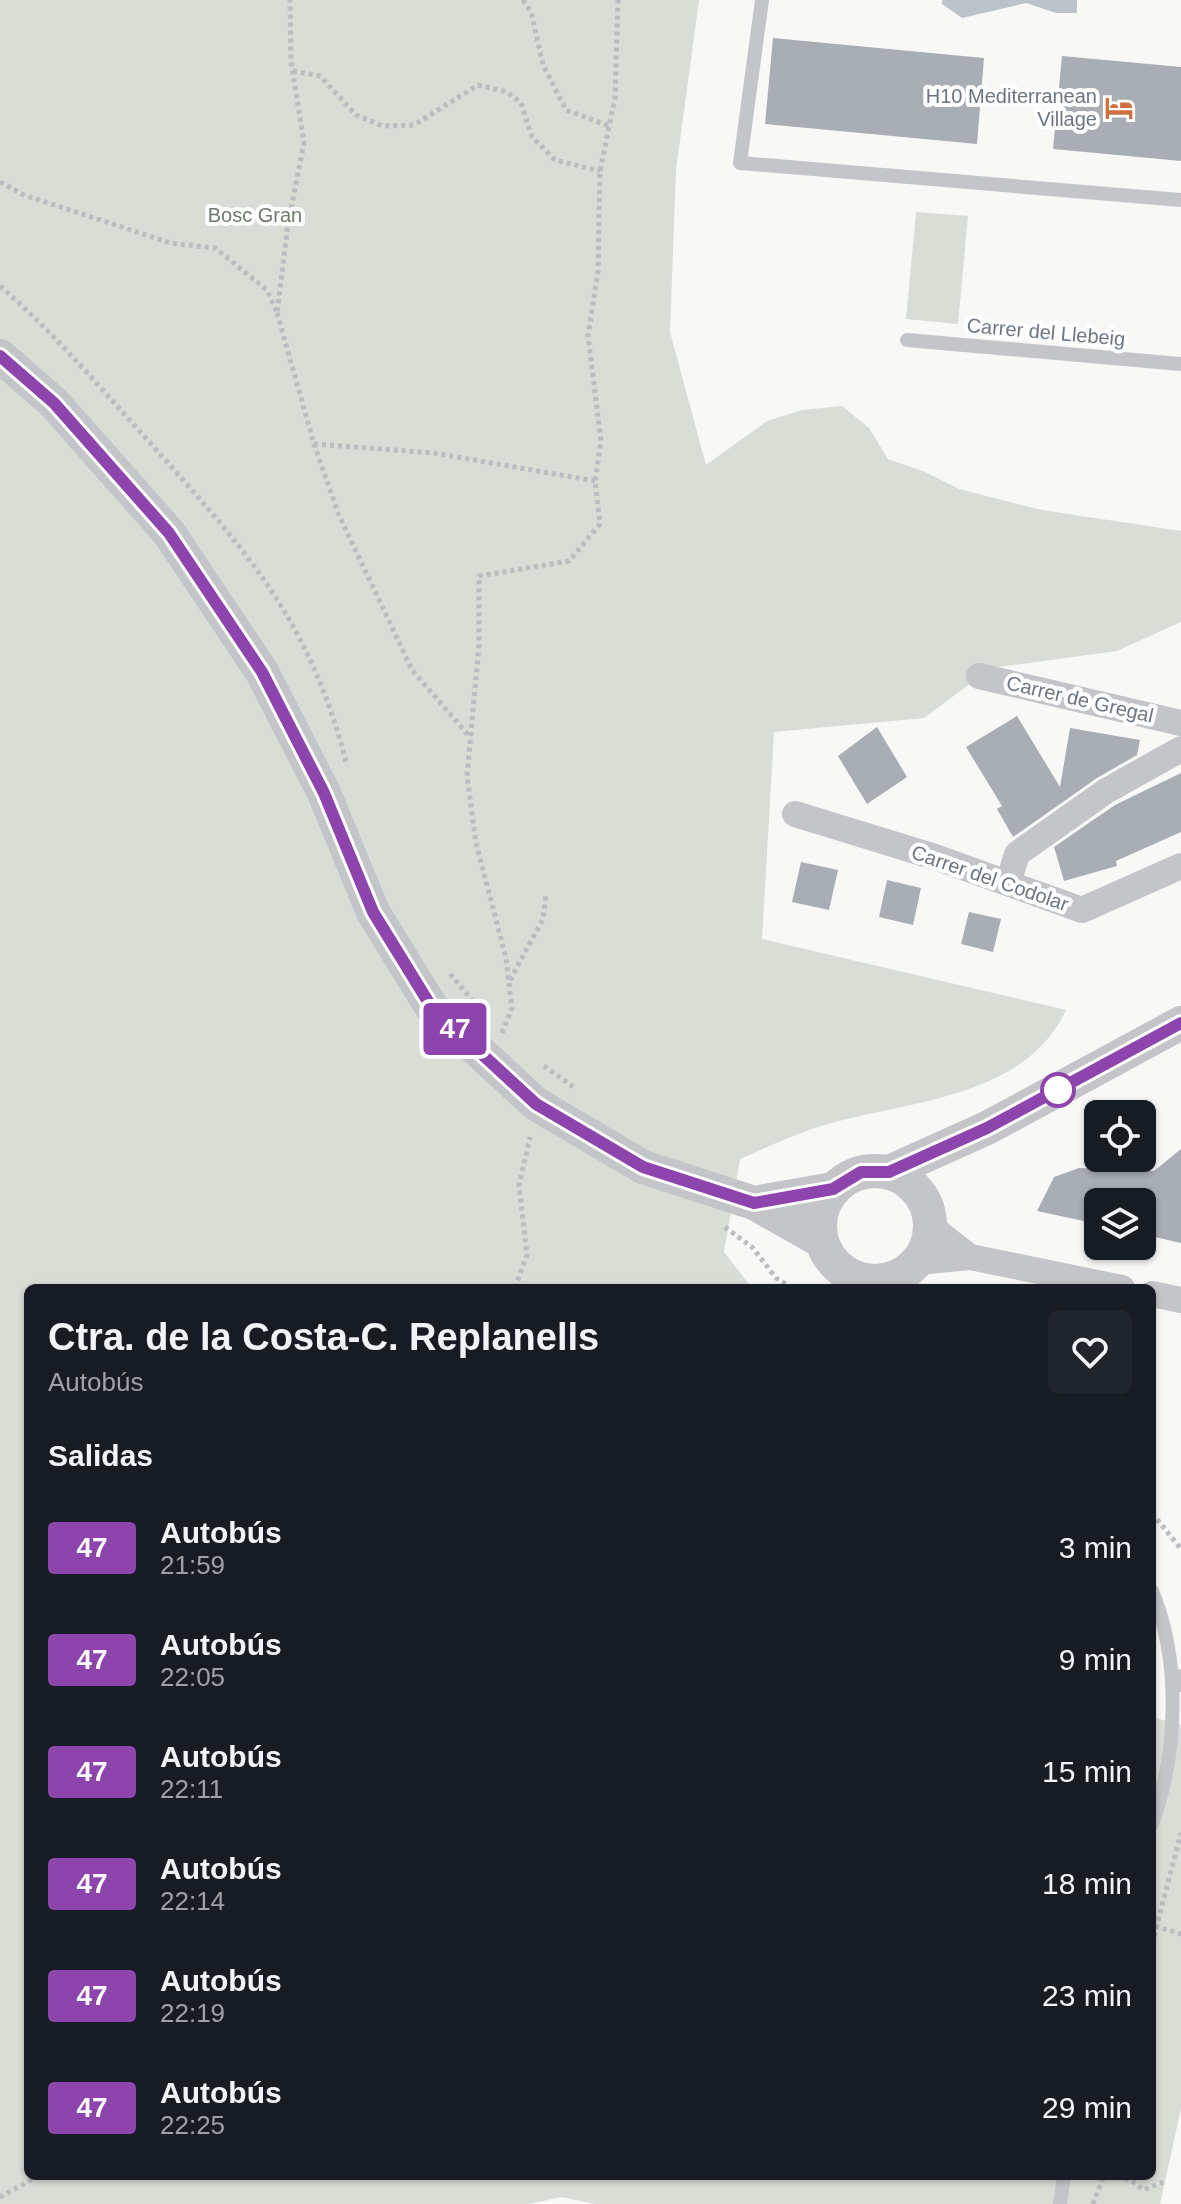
<!DOCTYPE html>
<html lang="es">
<head>
<meta charset="utf-8">
<style>
	:root { --surface:#171b24; --page:#20242c; --text:#f1f3f6; --muted:#9ea1a6 }
	body { margin:0; font-family:Arial,sans-serif; background:var(--page); color:var(--text); height:100vh; display:flex; flex-direction:column; font-size:30px; white-space:nowrap }
	* { box-sizing:border-box; margin:0 }
	p { font-size:26px; color:var(--muted) }
	.icon { flex:none; width:44px; height:44px; fill:none; stroke:currentColor; stroke-width:2; stroke-linecap:round; stroke-linejoin:round }
	.map { position:relative; flex:1; overflow:hidden }
	.drawer { position:absolute; left:24px; top:1284px; width:1132px; height:896px; display:flex; flex-direction:column; background:var(--surface); border-radius:12px; box-shadow:0 2px 6px #0004 }
	.drawer>* { flex:none }
	.badge { padding:0 16px; border-radius:6px; font-size:28px; line-height:52px }
	.controls { position:absolute; left:1084px; top:1100px; display:grid; gap:16px }
	.controls a { display:grid; place-items:center; width:72px; height:72px; border-radius:12px; background:var(--surface); box-shadow:0 2px 6px #0004; font-size:40px }
	.map>.badge { position:absolute; translate:-50% -50%; box-shadow:0 0 0 4px #fff }
	h2 { padding:0 24px; font-size:30px; line-height:72px }
	.round { display:grid; place-items:center; flex:none; width:84px; height:84px; border-radius:12px; background:var(--page) }
	.head { display:flex; align-items:center; justify-content:space-between; height:136px; padding:0 24px }
	h1 { font-size:38px; font-weight:700; line-height:60px }
	ul { padding:0; list-style:none }
	li { display:flex; align-items:center; gap:24px; height:112px; padding:0 24px }
	li div { flex:1 }
	li b { display:block; font-size:30px }
	li em { font-style:normal }
	li .badge { min-width:88px; font-weight:700; text-align:center }
	.map>svg:first-child { display:block }
	.green { fill:#d8ddd6 }
	.water { fill:#bbc2c8 }
	.building { fill:#a8aeb4 }
	.lines { fill:none; stroke-linecap:round; stroke-linejoin:round }
	.path { stroke:#babcbf; stroke-width:5; stroke-dasharray:4 4; stroke-linecap:butt }
	.service { stroke:#c3c5c9; stroke-width:14 }
	.pedestrian { stroke:#c3c5c9; stroke-width:20 }
	.minor { stroke:#c3c5c9; stroke-width:26 }
	.tertiary { stroke:#c3c5c9; stroke-width:34 }
	.line-casing { stroke:#fff; stroke-width:18 }
	.line { stroke:#8e44ad; stroke-width:12 }
	.stop-dot { fill:#fff; stroke:#8e44ad; stroke-width:4 }
	.labels { text-anchor:middle; dominant-baseline:central; stroke-width:8; stroke-linejoin:round; paint-order:stroke }
	.poi-label { font-size:20px; fill:#6c7683; stroke:#fff; text-anchor:end }
	.park-label { font-size:20px; fill:#6b7b6a; stroke:#fff }
	.street-label { font-size:20px; fill:#6c7683; stroke:#fff }
</style>
</head>
<body>
<div class="map">
<svg width="1181" height="2204" viewBox="0 0 1181 2204">
	<rect width="100%" height="100%" fill="#f8f8f7"/>
	<path class="green" d="M0,0h699l-23,170 -6,162 36,133 61,-44 35,-11 40,-4 27,22 19,31 35,12 36,18 83,21 139,21v91l-64,29 -126,17 -67,50 -150,14 -12,207 304,71c-40,87 -155,91 -235,113 -32,9 -61,23 -91,36l-16,93 28,36h-724v888h1124v-459l29,8v384l-21,95h-565l-33,-7 -33,7h-529z
		M916,212l52,4 -10,108 -52,-5z"/>
	<path class="water" d="M942,0h135v13h-21l-30,-10 -64,15 -20,-14z"/>
	<path class="building" d="M773,38l211,20 -7,86 -212,-20z
		M1062,56l119,11v94l-128,-12z
		M1017,716l43,71 10,-59 70,12 -3,15 -40,23 -84,59 -16,-28 5,-3 -36,-59z
		M877,727l30,50 -40,27 -29,-48z
		M1181,773v59l-65,29 1,5 -53,15 -10,-34 61,-42z
		M801,862l37,8 -9,40 -37,-8z
		M887,880l34,8 -8,37 -34,-8z
		M969,912l32,7 -8,33 -32,-8z
		M1181,1149v94l-39,-9v-32h-44v22l-61,-13 17,-34 25,-9 75,3z"/>
	<g class="lines">
		<path class="path" d="M523,0l8,12 12,53 23,45 43,16
			M293,71l27,5 36,39 27,11 31,-1 64,-40 29,7 14,11 11,34 23,23 45,11
			M0,182l24,13 146,48 45,5 52,42 10,23 11,-89 16,-81 -13,-82 -1,-61
			M0,286c52,45 97,98 143,149 99,111 167,182 204,331
			M277,313l37,131 24,69 74,157 57,66
			M314,444l120,9 161,28
			M450,974l22,26
			M510,980l33,-61 3,-24
			M502,1033l10,-25 -6,-50 -30,-115 -9,-67 12,-131v-69l90,-15 31,-37 -5,-43 6,-40 -13,-105 10,-65 2,-100 15,-73 3,-98
			M544,1066l31,22
			M725,1227l28,21 23,30 16,10
			M515,1288l12,-33 -8,-70 11,-48
			M1152,1513l29,36
			M1155,1926l26,8
			M1152,1944l29,-111
			M1109,2176l22,4 12,10 20,-8
			M0,2197l38,-21
			M1093,2204l11,-28"/>
		<path class="service" d="M762,0l-22,163 441,37
			M907,340l274,24
			M882,1282l1,6
			M1152,1591c29,70 26,161 0,233
			M1060,2204l4,-28"/>
		<path class="pedestrian" d="M1176,1683l5,-4"/>
		<path class="minor" d="M979,676l202,47
			M795,814l140,43 147,53 99,-44
			M1008,883l9,-29 89,-63 75,-42
			M930,1226l40,31
			M918,1262l52,-5 152,31
			M1152,1294l29,6"/>
		<path class="tertiary" d="M0,356l54,47 115,130 93,139 62,121 49,119 59,96 104,96 107,63 111,36 67,38
			M820 1226a55 55 0 1 1 110 0a55 55 0 1 1-110 0Z
			M889,1172l98,-44 194,-105
			M754,1203l79,-14"/>
	</g>
	<g class="lines">
		<defs>
			<path id="line" d="M0,356l54,47 115,130 93,139 62,121 49,119 59,96 104,96 107,63 111,36 79,-14 28,-17h28l98,-44 194,-105"/>
		</defs>
		<use href="#line" class="line-casing"/>
		<use href="#line" class="line"/>
	</g>
	<defs>
		<symbol id="hotel-bare" viewBox="-9 -9 18 18"><path d="M-6-4.5h1.5V1H6V5H4.5V3h-9V5H-6ZM-4 0a1.8 1.8 0 1 1 3.6 0ZM.5 0V-2.5h3Q6-2.5 6 0Z" fill="#cd7142" stroke="#fff" stroke-width="2.5" paint-order="stroke"/></symbol>
	</defs>
	<g fill-rule="evenodd">
		<use href="#hotel-bare" x="1099" y="88" width="40" height="40"/>
	</g>
	<circle class="stop-dot" cx="1058" cy="1090" r="16"/>
	<g class="labels">
		<g class="poi-label">
			<text x="1097" y="96">H10 Mediterranean<tspan x="1097" dy="23">Village</tspan></text>
		</g>
		<g class="park-label">
			<text x="255" y="215">Bosc Gran</text>
		</g>
		<g class="street-label">
			<text transform="translate(1046 332) rotate(5)">Carrer del Llebeig</text>
			<text transform="translate(1080 699) rotate(13)">Carrer de Gregal</text>
			<text transform="translate(990 878) rotate(19)">Carrer del Codolar</text>
		</g>
	</g>
</svg>
<div class="controls">
<a><svg class="icon" aria-label="locate" viewBox="0 0 24 24"><circle cx="12" cy="12" r="6"/><path d="M12 2v4M12 18v4M2 12h4M18 12h4"/></svg></a>
<a><svg class="icon" aria-label="layers" viewBox="0 0 24 24"><path d="M12 4l9 5-9 5-9-5zM3 14l9 5 9-5"/></svg></a>
</div>
<b class="badge" style="left:455px;top:1029px;background:#8e44ad;color:#fff">47</b>
<section class="drawer">
<div class="head"><div><h1>Ctra. de la Costa-C. Replanells</h1><p>Autobús</p></div><a class="round"><svg class="icon" aria-label="heart" viewBox="0 0 24 24"><path d="M12 20l-8-8c-3-5 5-10 8-4 3-6 11-1 8 4z"/></svg></a></div>
<h2>Salidas</h2>
<ul>
<li><span class="badge" style="background:#8e44ad;color:#fff">47</span><div><b>Autobús</b><p>21:59</p></div><em>3 min</em></li>
<li><span class="badge" style="background:#8e44ad;color:#fff">47</span><div><b>Autobús</b><p>22:05</p></div><em>9 min</em></li>
<li><span class="badge" style="background:#8e44ad;color:#fff">47</span><div><b>Autobús</b><p>22:11</p></div><em>15 min</em></li>
<li><span class="badge" style="background:#8e44ad;color:#fff">47</span><div><b>Autobús</b><p>22:14</p></div><em>18 min</em></li>
<li><span class="badge" style="background:#8e44ad;color:#fff">47</span><div><b>Autobús</b><p>22:19</p></div><em>23 min</em></li>
<li><span class="badge" style="background:#8e44ad;color:#fff">47</span><div><b>Autobús</b><p>22:25</p></div><em>29 min</em></li>
</ul>
</section>
</div>
</body>
</html>
